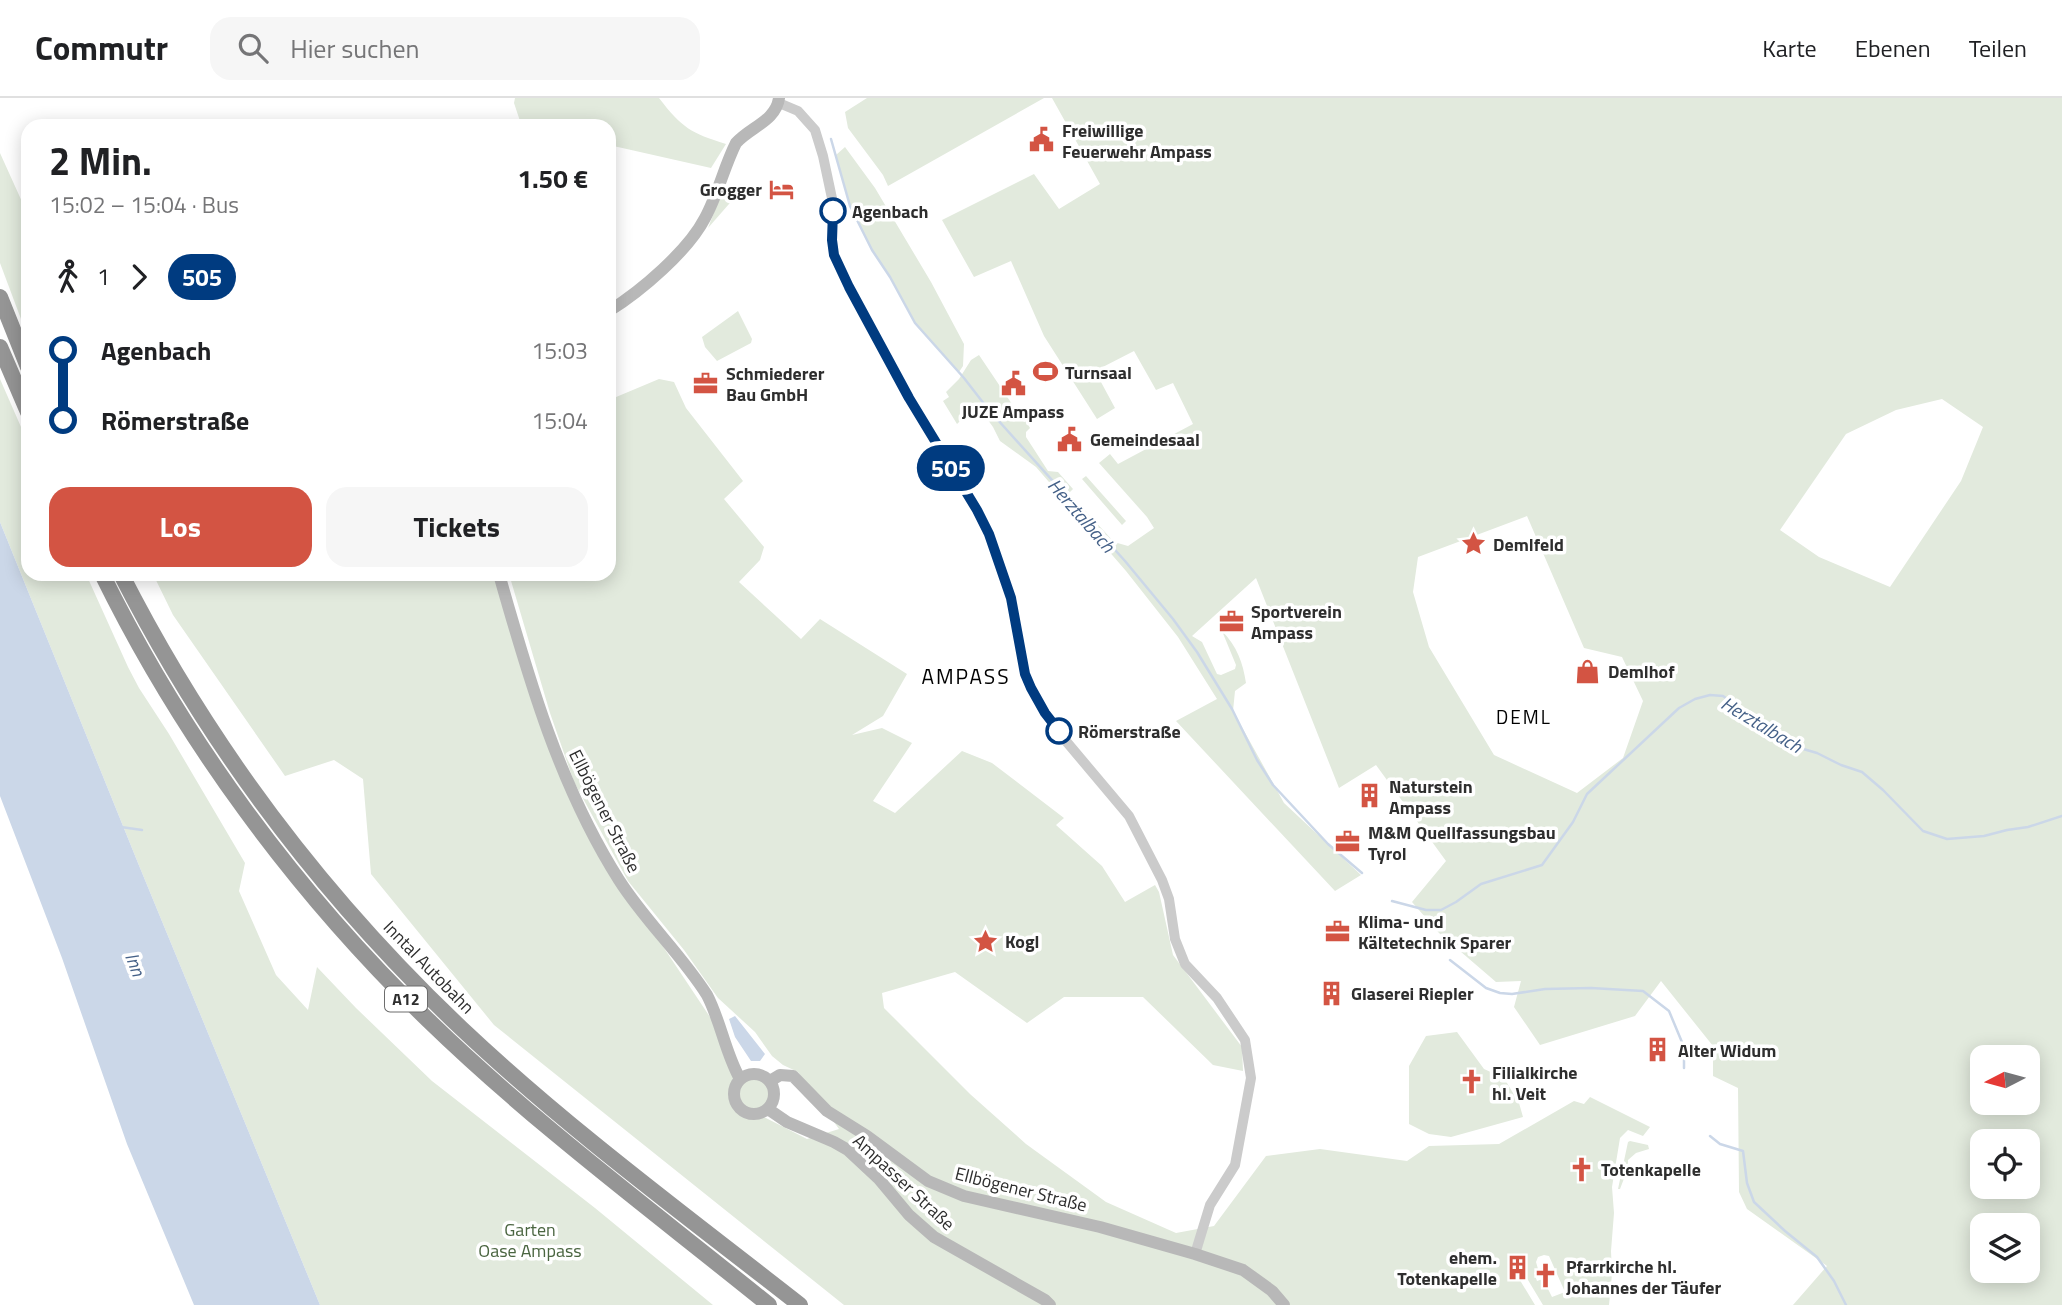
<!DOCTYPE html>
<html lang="de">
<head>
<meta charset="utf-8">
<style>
	:root { --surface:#fff; --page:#f6f6f6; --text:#202124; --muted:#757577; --line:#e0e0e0; --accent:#d35443 }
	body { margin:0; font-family:"Titillium Web",sans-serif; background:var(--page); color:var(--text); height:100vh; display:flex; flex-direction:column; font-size:26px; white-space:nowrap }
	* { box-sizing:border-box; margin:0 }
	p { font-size:23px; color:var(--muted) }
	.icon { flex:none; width:38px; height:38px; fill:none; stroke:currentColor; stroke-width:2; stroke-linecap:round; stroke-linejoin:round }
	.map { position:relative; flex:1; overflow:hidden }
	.details { position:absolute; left:21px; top:21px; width:595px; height:462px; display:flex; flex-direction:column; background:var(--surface); border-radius:21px; box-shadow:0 4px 18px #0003 }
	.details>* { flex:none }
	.badge { padding:0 14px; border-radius:23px; font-size:24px; line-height:46px }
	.needle { width:46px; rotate:264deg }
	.buttons { position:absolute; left:1970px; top:947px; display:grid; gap:14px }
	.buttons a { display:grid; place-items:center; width:70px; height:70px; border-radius:14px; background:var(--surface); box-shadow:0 4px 18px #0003; font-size:35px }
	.map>.badge { position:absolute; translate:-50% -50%; box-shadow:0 0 0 4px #fff }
	.legs { display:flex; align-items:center; gap:10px; height:77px; padding:0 28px; font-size:23px }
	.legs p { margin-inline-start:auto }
	.head { display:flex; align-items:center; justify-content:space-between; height:119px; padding:0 28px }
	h1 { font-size:38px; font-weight:700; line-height:52px }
	.action { display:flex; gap:14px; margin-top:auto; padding:14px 28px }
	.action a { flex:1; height:80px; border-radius:21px; background:var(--accent); color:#fff; font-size:28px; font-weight:700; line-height:80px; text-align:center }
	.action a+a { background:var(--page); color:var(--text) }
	ul { padding:0 28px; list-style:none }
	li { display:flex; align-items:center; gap:24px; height:70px; font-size:26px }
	li i { display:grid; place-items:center; width:10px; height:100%; margin:0 9px; background:currentColor }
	li i::after { content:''; width:18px; height:18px; margin:-9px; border:5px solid; border-radius:50%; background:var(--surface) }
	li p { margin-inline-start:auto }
	li:first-child i { background:linear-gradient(#0000 50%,currentColor 0) }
	li:last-child i { background:linear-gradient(currentColor 50%,#0000 0) }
	header { display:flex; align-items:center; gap:42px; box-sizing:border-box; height:98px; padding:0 35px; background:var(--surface); border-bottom:2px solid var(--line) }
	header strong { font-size:33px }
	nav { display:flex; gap:38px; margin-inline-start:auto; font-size:24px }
	.search { width:490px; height:63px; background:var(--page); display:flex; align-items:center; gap:18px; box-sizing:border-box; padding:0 24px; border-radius:21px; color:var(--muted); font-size:26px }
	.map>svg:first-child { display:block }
	.green { fill:#e2eadd; fill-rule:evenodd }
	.water { fill:#cbd7e8 }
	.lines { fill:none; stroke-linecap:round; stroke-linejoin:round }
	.stream { stroke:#cbd7e8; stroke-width:2.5 }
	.tertiary { stroke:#cbcbcb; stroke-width:10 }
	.secondary { stroke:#b8b8b8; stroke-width:12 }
	.motorway { stroke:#959595; stroke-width:16 }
	.line-1-casing { stroke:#fff; stroke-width:16 }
	.line-1 { stroke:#003b80; stroke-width:10 }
	.stop-1-dot { fill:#fff; stroke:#003b80; stroke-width:3.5 }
	.labels { text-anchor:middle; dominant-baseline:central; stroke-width:7; stroke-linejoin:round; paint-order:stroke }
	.shield { fill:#fff; stroke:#6d6d6d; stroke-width:2 }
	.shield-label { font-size:16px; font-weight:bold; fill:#2e2e2e }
	.poi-label { font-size:18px; font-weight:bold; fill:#2e2e2e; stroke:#fff; text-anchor:start }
	.stop-label { font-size:18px; font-weight:bold; fill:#2e2e2e; stroke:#fff; text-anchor:start }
	.street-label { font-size:18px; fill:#2e2e2e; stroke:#fff }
	.park-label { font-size:18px; fill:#4a6540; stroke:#fff }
	.water-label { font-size:19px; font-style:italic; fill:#456188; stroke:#fff }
	.neighbourhood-label { font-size:19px; letter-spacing:2px; fill:#000; stroke:#fff }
	.quarter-label { font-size:21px; letter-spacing:2px; fill:#000; stroke:#fff }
</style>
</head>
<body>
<header>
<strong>Commutr</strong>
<div class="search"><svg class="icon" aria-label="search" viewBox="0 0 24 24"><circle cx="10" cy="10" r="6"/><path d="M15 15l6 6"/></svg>Hier suchen</div>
<nav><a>Karte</a><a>Ebenen</a><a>Teilen</a></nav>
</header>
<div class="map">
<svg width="2062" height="1207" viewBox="0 0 2062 1207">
	<rect width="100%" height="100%" fill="#fff"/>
	<path class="green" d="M515,0h144c23,30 32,35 67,46l-15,24 -102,-23v-19h-81l-7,-2 -7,-21z
		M867,0h177l-156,88 -5,-11 -35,-47 -3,-16z
		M1052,0h1010v1207h-269l34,-39 -80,-57 -8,-17 -1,-104 -25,-12v-30l-52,-65 -26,35 -95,29 -26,-38 7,-26 -25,1 -57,-49 -27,-31 34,-41 -70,-96 -37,23 -83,-210 -64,58 10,6 15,32 4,1 14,-6 1,-4 -14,-34c15,15 21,32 24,52l-11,8 -2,20 51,92 77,72 -26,16 -159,-170 41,-22 -39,-62 -52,-66 -90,-104 -36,-26 -7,-14 -16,-22 -20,19 -14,-23 6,-4 -3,-5 13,-13 12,-19 8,-5 45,67 2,-1 4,7 -4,4v5l22,34 10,1 15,17 -4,4 45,49 14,4 26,-18 -7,-11 -48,-54 11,-9 8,10 75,-40 -20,-41 -17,7 -22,-39 -39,20 20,37 -18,11 -53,-83 -33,-75 -37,16 -32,-57 92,-46 25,35 41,-25zM1942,301l41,28 -22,54 -71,106 -71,-30 -39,-27 66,-96 50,-24zM1527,418l57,132 38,9 21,44 -20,57 -46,35 -83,-38 -65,-108 -16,-55 5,-35zM2028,959v45h-45v-45zM1983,1043h45v45h-45zM1983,1127h45v45h-45z
		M845,49l30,41 56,94 33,62 -1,22 -4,6 -44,-49 -25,-46 -18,-27 -22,-44 -14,-51z
		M0,55l28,62v100l-7,4 -21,-56z
		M725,87l8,2 3,9 -28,32z
		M738,213l14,28 -1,4 -34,18 -12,-14 -3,-10z
		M0,281l28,64v131h58l42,93 11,21 30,46 76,129 -6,28 37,84 32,35 9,-43 39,41 76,73 163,127 118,97h-393l-182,-442 -138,-341z
		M659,281l15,3 12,26 57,73 -19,18 40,48 -4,13 -21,22 62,57 19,-20 87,55 -24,42 -31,19 30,-7 30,15 -39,58 22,12 67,-62 30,12 72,55 -8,7 46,41 23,36 30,-17 4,7 14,63 69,92 1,24 -30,-6 -70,-68h-79l-37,26 -72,-51 -73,21 2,15 86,86 56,50 80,58 70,31 38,-7 52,-70 54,-7 87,12 22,-15 70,-2 75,-43 10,3 6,-7 60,30 -7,9 -15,-6 -8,8 -8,49 2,26 -3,38 1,23 -3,31h-66l-18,-30 -10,-3 20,33h-691l-350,-280 -123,-151 -8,-95 -29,-19 -49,16 -112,-161 -20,-41h341l48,141 78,167 104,156 16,40c27,-18 51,21 18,36l49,25 32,-10 -41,-57 -15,-7 -11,-9 -17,-24 -37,-34 -34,-48 -56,-69 -54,-99 -24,-69 -41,-139h100v-174zM1544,1157l5,1 16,36 -13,5 -9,-18 -6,2 -3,-8 4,-4 -2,-7 2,-5z
		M1086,378l40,45 -4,4 -40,-46z
		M1457,934l27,37 20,9 15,25 4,14 -72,20 -22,-3 -20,-10v-58l17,-30z
		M1630,1043l18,4 1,4 -13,4 -8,7v8l-8,21h-2l10,-47z"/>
	<path class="water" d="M0,424l138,341 182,442h-126l-67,-161 -65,-186 -62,-162z
		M735,918l30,38 -5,7h-9l-16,-24 -6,-18z"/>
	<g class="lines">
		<path class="stream" d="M831,41l19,67 22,44 18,27 25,46 49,55 24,31 137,152 48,58 24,33 35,57 25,51 16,25 55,59 34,29
			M121,729l21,3
			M1392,803l34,9h15l15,-8 25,-18 61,-19 31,-43 14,-28 92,-86 16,-9 15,-4 13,1 60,43 17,9 17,5 24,12 21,7 21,18 40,41 24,8 37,-3 23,-6 21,-3 34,-11
			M1450,862l36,28 14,5 12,1 33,-5 46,-1 52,3 26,20 15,36v21
			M1710,1038l10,8 23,7 4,32 7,19 31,29 32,26 17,24 12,24"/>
		<path class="tertiary" d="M779,5l19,8 17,19 8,26 10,47 -1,37 2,15 15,32 67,124 61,99 12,24 22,64 10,62 10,28 14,25 15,21 69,82 33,64 7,19 6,40 10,25 32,34 28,42 6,38 -16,87 -25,40 -15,49"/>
		<path class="secondary" d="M609,213c32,-20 79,-60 96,-93 13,-24 19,-51 31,-75 14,-16 40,-22 43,-45
			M499,476c30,106 61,213 120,306 26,41 62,74 88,115 14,27 18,57 33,84
			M734 996a20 20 0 1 1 40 0a20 20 0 1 1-40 0Z
			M770,983l10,-6 13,1 34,35 40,25 61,45 36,15 136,31 95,27 48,16 29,21 12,14
			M768,1011l19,13 47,20 14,8 30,28 31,37 25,22 111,63 5,5"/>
		<path class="motorway" d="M0,199l28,70
			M0,249l28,65
			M102,476c81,165 194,318 326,446 106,103 226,192 341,285
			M121,476c86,169 202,323 340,454 106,100 224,187 339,277"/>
	</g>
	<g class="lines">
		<defs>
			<path id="line-1" d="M833,113l-1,29 2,15 15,32 60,111 68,112 12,24 22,64 14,76 6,14 14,25 14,18"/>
		</defs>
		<use href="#line-1" class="line-1-casing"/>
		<use href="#line-1" class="line-1"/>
	</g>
	<defs>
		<symbol id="civic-bare" viewBox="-9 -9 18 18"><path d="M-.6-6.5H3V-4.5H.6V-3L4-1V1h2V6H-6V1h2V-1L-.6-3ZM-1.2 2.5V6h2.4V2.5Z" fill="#d35443" stroke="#fff" stroke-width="2.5" paint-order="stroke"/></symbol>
		<symbol id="hotel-bare" viewBox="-9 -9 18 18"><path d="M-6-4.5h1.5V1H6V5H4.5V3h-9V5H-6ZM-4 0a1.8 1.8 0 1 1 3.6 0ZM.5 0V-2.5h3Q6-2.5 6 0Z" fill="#d35443" stroke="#fff" stroke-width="2.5" paint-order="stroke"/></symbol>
		<symbol id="stadium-bare" viewBox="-9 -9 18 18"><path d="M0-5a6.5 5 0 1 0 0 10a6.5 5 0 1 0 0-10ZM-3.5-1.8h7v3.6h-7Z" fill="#d35443" stroke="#fff" stroke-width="2.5" paint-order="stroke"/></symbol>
		<symbol id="office-bare" viewBox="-9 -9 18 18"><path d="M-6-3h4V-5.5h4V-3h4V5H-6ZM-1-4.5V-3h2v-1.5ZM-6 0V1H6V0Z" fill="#d35443" stroke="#fff" stroke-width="2.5" paint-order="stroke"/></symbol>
		<symbol id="sight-bare" viewBox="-9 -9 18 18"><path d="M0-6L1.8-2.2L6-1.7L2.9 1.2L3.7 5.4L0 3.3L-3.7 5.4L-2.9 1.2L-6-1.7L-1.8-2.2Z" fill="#d35443" stroke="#fff" stroke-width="2.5" paint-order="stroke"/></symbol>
		<symbol id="shop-bare" viewBox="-9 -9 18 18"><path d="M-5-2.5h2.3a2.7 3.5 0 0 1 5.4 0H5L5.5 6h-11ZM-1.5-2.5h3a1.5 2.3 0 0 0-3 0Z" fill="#d35443" stroke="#fff" stroke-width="2.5" paint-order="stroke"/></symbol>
		<symbol id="building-bare" viewBox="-9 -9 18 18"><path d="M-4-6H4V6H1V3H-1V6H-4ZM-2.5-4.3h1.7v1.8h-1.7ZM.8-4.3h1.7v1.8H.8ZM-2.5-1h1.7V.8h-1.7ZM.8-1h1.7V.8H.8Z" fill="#d35443" stroke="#fff" stroke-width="2.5" paint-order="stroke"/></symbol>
		<symbol id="church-bare" viewBox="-9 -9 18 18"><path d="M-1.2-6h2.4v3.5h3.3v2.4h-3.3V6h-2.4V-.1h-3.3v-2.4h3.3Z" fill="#d35443" stroke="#fff" stroke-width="2.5" paint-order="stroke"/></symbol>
	</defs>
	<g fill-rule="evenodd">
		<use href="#civic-bare" x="1024" y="24" width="35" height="35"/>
		<use href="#hotel-bare" x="764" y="74" width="35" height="35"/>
		<use href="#stadium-bare" x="1028" y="256" width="35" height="35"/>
		<use href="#office-bare" x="688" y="268" width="35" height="35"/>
		<use href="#civic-bare" x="996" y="268" width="35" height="35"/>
		<use href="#civic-bare" x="1052" y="324" width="35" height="35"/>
		<use href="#sight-bare" x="1456" y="428" width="35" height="35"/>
		<use href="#office-bare" x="1214" y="506" width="35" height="35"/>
		<use href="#shop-bare" x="1570" y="556" width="35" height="35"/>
		<use href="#building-bare" x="1352" y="680" width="35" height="35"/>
		<use href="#office-bare" x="1330" y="726" width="35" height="35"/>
		<use href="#office-bare" x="1320" y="816" width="35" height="35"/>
		<use href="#sight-bare" x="968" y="826" width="35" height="35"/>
		<use href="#building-bare" x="1314" y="878" width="35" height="35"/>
		<use href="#building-bare" x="1640" y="934" width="35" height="35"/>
		<use href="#church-bare" x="1454" y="966" width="35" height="35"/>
		<use href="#church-bare" x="1564" y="1054" width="35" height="35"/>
		<use href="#building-bare" x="1500" y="1152" width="35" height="35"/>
		<use href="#church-bare" x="1528" y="1160" width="35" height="35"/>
	</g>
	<g class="stop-1-dot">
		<circle cx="833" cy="113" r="12"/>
		<circle cx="1059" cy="633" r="12"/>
	</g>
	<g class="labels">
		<rect class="shield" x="385" y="888.5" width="42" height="25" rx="5"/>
		<g class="shield-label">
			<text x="406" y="901">A12</text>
		</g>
		<g class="poi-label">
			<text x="1062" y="32">Freiwillige<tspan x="1062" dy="21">Feuerwehr Ampass</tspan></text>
			<text x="762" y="91" text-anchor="end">Grogger</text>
			<text x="1065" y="274">Turnsaal</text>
			<text x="726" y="275">Schmiederer<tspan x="726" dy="21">Bau GmbH</tspan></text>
			<text x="1013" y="313" text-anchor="middle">JUZE Ampass</text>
			<text x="1090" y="341">Gemeindesaal</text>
			<text x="1493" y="446">Demlfeld</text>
			<text x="1251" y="513">Sportverein<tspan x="1251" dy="21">Ampass</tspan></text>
			<text x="1608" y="573">Demlhof</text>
			<text x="1389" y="688">Naturstein<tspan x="1389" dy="21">Ampass</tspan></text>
			<text x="1368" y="734">M&amp;M Quellfassungsbau<tspan x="1368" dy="21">Tyrol</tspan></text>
			<text x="1358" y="823">Klima- und<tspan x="1358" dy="21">Kältetechnik Sparer</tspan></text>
			<text x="1005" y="843">Kogl</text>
			<text x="1351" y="895">Glaserei Riepler</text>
			<text x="1678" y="952">Alter Widum</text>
			<text x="1492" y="974">Filialkirche<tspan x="1492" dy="21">hl. Veit</tspan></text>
			<text x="1601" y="1071">Totenkapelle</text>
			<text x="1497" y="1159" text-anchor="end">ehem.<tspan x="1497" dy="21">Totenkapelle</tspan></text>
			<text x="1566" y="1168">Pfarrkirche hl.<tspan x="1566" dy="21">Johannes der Täufer</tspan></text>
		</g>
		<g class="stop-label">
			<text x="852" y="113">Agenbach</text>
			<text x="1078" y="633">Römerstraße</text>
		</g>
		<g class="street-label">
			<text transform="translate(605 713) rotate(63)">Ellbögener Straße</text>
			<text transform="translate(429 869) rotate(46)">Inntal Autobahn</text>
			<text transform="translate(904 1084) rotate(43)">Ampasser Straße</text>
			<text transform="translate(1021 1091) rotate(14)">Ellbögener Straße</text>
		</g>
		<g class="park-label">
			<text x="530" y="1131">Garten<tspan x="530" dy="21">Oase Ampass</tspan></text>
		</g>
		<g class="water-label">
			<text transform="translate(1082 417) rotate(49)">Herztalbach</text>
			<text transform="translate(1762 626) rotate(31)">Herztalbach</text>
			<text transform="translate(136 866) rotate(69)">Inn</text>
		</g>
		<g class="neighbourhood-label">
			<text x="1524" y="618">DEML</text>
		</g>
		<g class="quarter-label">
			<text x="966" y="578">AMPASS</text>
		</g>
	</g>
</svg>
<div class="buttons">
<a><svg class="needle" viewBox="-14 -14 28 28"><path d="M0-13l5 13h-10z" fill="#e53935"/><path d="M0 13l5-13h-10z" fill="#757577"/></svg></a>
<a><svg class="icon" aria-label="locate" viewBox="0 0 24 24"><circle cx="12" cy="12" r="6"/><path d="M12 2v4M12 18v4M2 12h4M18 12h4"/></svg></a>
<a><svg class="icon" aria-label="layers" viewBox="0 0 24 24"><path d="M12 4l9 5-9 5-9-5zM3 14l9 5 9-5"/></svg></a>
</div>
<b class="badge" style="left:951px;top:370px;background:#003b80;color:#fff">505</b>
<section class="details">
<div class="head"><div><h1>2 Min.</h1><p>15:02 – 15:04 · Bus</p></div><b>1.50 €</b></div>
<div class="legs"><svg class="icon" aria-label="walk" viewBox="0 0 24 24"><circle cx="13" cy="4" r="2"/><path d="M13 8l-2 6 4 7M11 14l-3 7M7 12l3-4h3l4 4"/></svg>1<svg class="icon" aria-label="forward" viewBox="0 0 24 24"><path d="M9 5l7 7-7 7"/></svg><b class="badge" style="background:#003b80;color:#fff">505</b></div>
<ul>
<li><i style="color:#003b80"></i><b>Agenbach</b><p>15:03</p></li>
<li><i style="color:#003b80"></i><b>Römerstraße</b><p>15:04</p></li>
</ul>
<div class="action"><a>Los</a><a>Tickets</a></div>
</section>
</div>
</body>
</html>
